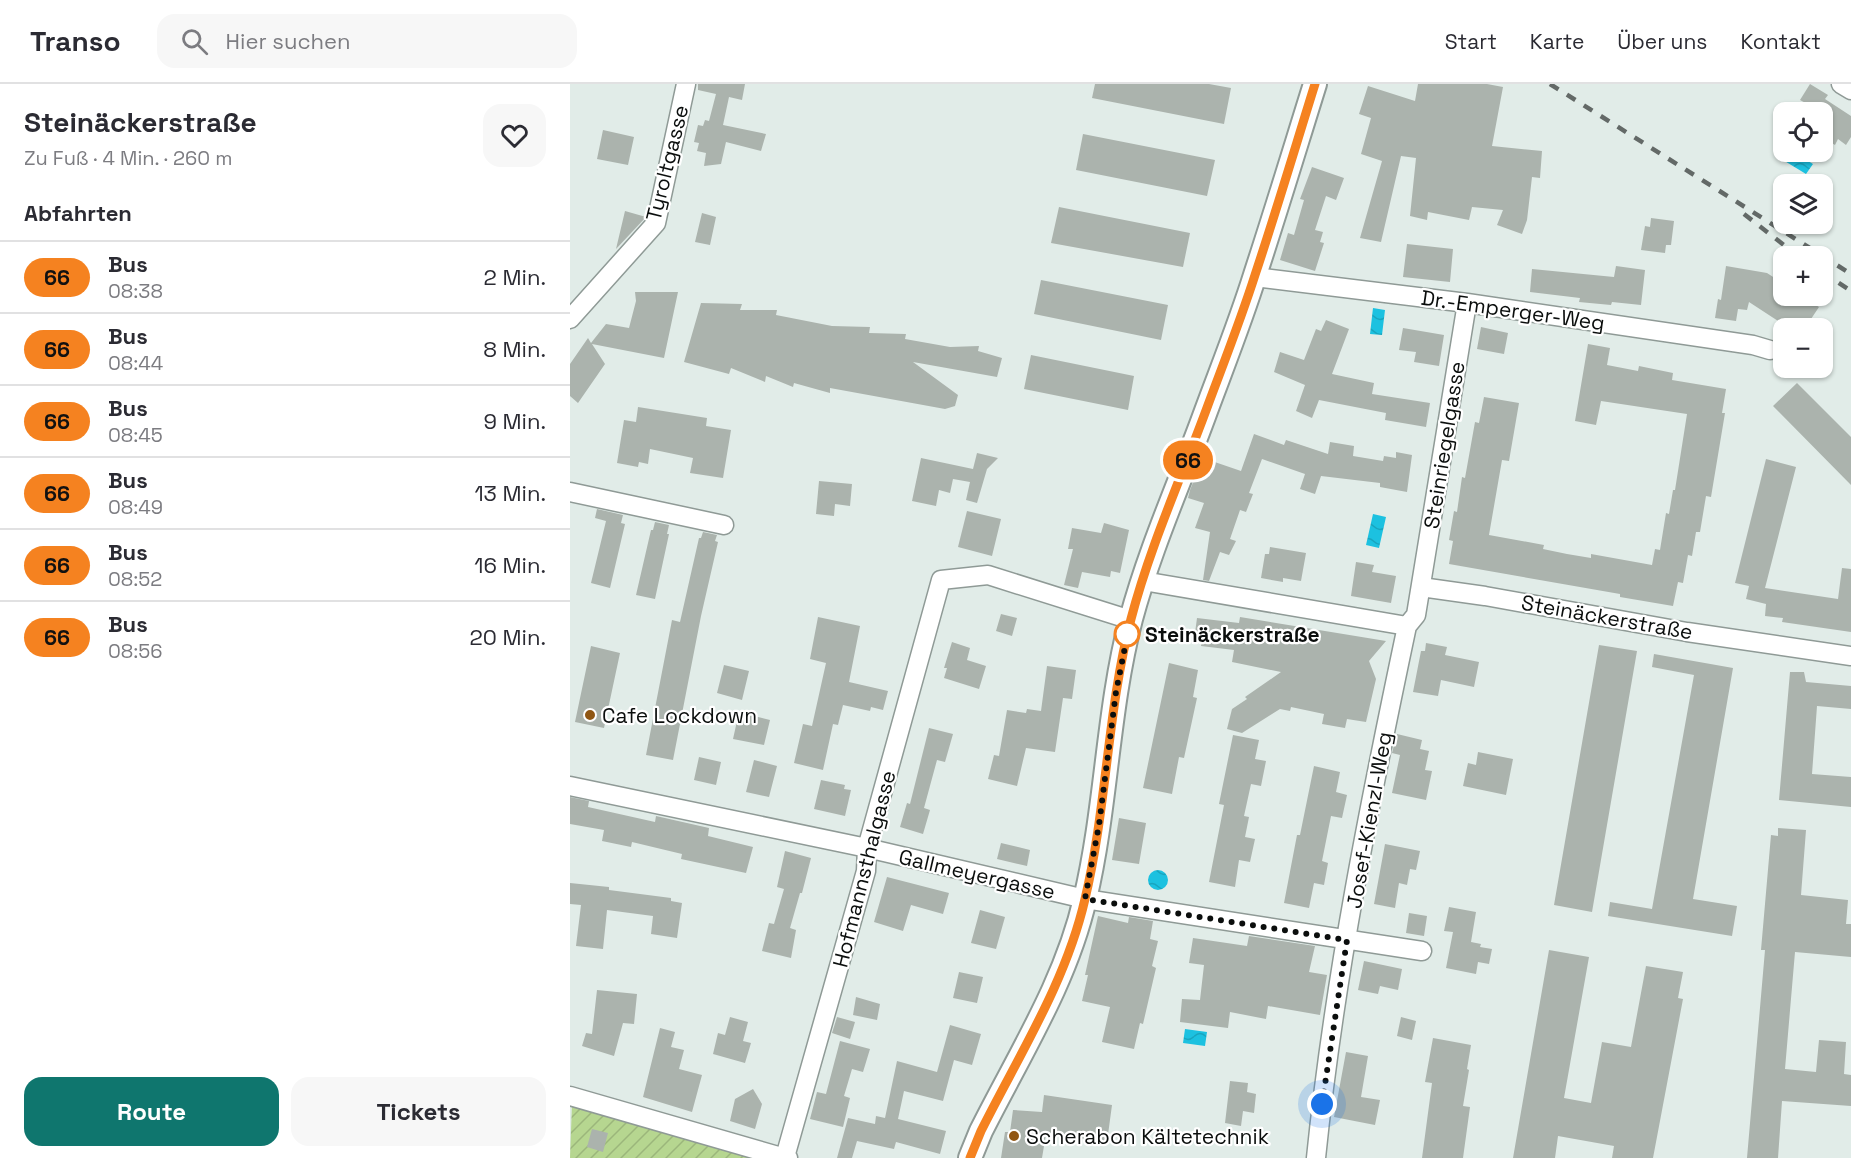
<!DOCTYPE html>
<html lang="de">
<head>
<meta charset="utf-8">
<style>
	:root { --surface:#fff; --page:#f7f7f7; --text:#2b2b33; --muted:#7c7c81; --line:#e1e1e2; --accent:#0f766e }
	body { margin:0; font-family:"Space Grotesk",sans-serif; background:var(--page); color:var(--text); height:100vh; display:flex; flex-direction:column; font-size:22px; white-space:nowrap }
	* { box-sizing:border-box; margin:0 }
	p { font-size:20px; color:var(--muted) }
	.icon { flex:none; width:33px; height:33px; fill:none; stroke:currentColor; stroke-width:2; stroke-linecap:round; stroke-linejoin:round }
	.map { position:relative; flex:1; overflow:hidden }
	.panel { display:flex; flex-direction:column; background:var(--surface); width:570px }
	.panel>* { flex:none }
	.badge { padding:0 12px; border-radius:20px; font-size:21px; line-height:39px }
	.fabs { position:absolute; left:1203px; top:18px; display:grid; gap:12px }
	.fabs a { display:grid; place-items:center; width:60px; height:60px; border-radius:12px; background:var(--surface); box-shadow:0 2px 4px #0004; font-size:30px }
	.you { position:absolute; width:30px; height:30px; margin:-15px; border:4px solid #fff; border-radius:50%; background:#1a73e8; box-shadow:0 0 0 9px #1a73e833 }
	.map>.badge { position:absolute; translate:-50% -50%; box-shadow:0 0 0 3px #fff }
	h2 { padding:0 24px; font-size:22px; line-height:54px }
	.round { display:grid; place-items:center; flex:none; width:63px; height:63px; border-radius:18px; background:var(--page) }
	.headline { display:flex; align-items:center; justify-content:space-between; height:102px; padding:0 24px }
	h1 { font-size:28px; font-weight:700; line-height:45px }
	.action { display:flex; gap:12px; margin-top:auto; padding:12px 24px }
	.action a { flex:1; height:69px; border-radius:18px; background:var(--accent); color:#fff; font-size:24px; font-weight:700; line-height:69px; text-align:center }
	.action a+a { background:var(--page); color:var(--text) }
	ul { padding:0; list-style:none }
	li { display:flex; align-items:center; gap:18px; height:72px; padding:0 24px; border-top:2px solid var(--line) }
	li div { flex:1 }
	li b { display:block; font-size:22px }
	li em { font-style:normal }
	li .badge { min-width:66px; font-weight:700; text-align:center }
	header { display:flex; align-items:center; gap:36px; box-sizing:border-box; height:84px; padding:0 30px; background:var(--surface); border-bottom:2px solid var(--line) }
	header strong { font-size:28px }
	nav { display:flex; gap:33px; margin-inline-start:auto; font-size:21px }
	.search { width:420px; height:54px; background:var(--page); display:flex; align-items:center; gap:15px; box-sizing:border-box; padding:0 21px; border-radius:18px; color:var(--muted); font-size:22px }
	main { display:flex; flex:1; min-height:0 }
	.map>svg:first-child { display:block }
	.garden { fill:url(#garden-furrows) }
	.water { fill:url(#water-waves) }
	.building { fill:#abb3ad }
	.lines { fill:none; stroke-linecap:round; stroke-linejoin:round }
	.minor-casing { stroke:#8f9a96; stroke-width:21 }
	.major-casing { stroke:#8f9a96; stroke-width:26 }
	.minor { stroke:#fff; stroke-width:18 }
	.major { stroke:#fff; stroke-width:22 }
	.rail { stroke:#636967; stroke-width:4.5; stroke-dasharray:10 10; stroke-linecap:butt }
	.line-casing { stroke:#fff; stroke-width:14 }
	.line { stroke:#f58220; stroke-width:9 }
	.walk { stroke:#0b0e0d; stroke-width:6; stroke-dasharray:0 10.8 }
	.stop-dot { fill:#fff; stroke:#f58220; stroke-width:3 }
	.poi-dot { fill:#905613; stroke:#fff; stroke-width:2 }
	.labels { text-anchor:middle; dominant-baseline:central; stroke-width:4.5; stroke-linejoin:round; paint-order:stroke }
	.street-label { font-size:21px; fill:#0b0e0d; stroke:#fff }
	.stop-label { font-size:21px; font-weight:bold; fill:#0b0e0d; stroke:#fff; text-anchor:start }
	.poi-label { font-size:21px; fill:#0b0e0d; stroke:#fff; text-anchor:start }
</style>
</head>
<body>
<header>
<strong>Transo</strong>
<div class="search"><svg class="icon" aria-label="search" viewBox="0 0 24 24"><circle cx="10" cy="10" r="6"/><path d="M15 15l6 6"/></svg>Hier suchen</div>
<nav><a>Start</a><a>Karte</a><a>Über uns</a><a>Kontakt</a></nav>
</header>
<main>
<section class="panel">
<div class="headline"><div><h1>Steinäckerstraße</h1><p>Zu Fuß · 4 Min. · 260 m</p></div><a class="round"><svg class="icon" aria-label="heart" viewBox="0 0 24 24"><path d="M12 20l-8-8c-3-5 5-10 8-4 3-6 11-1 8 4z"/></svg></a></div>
<h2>Abfahrten</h2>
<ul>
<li><span class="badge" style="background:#f58220;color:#111">66</span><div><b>Bus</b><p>08:38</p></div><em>2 Min.</em></li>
<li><span class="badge" style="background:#f58220;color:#111">66</span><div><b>Bus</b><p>08:44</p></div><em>8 Min.</em></li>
<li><span class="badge" style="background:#f58220;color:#111">66</span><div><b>Bus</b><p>08:45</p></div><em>9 Min.</em></li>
<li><span class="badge" style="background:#f58220;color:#111">66</span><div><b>Bus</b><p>08:49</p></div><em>13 Min.</em></li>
<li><span class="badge" style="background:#f58220;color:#111">66</span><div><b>Bus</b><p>08:52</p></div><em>16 Min.</em></li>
<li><span class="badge" style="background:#f58220;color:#111">66</span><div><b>Bus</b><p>08:56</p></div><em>20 Min.</em></li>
</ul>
<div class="action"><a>Route</a><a>Tickets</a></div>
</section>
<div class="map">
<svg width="1281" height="1074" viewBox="0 0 1281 1074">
	<defs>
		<pattern id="garden-furrows" width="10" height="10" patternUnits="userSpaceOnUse" patternTransform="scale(1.5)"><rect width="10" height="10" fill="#b6d690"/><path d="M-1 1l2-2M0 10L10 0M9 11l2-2" fill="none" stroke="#9bb67b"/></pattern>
		<pattern id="water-waves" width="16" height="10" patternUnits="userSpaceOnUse" patternTransform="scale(1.5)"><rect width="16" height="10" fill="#1cc1e0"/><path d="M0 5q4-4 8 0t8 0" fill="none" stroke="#18a5bf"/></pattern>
	</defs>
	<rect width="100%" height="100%" fill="#e1ece8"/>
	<path class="garden" d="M2,1020l190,54h-192z"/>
	<path class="water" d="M1219,68h4l20,12 -7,10 -23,-14z
		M803,224l12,2 -3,25 -12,-1z
		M803,430l13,3 -7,31 -13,-3z
		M578 796a10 10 0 1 1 20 0a10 10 0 1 1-20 0Z
		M615,945l22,3 -2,14 -22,-3z"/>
	<path class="building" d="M128,0h47l-3,16 -13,-3 -6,28 43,9 -5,17 -35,-9 -5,22 -17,2 2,-13 -9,-2 2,-8 -5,-1 4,-17 5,1 2,-6 4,1 7,-27 -18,-4z
		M525,0h114l22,4 -7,36 -132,-26z
		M848,0h69l16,3 -11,59 50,5 -2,27 -8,-1 -5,43 -5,14 -25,-9 6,-15 -31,-3 -3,13 -41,-8 -1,8 -17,-4 6,-58 -15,-2 -20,86 -21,-4 22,-77 -21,-7 10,-36 -12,-4 9,-28 47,15z
		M1240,0l18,11 -3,4 26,17v21l-5,8 -8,-6 -3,6 -13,-8v-25l-22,-12z
		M33,46l31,7 -6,28 -31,-6z
		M513,50l132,26 -8,36 -131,-26z
		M742,83l32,11 -8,22 -10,-4 -11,34 8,2 -3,10 4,1 -9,28 -35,-11 8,-27 6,2 10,-35 -4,-1z
		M489,123l131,26 -7,34 -132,-24z
		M55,127l21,6 -30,32z
		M132,129l14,4 -6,28 -15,-3z
		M1081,134l23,3 -3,24h-5l-1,8 -24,-3 4,-24 5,1z
		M837,160l46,5 -3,33 -47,-5z
		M1046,182l29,4 -4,35 -29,-3 -1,3 -32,-3 1,-4 -50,-6 2,-23 82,8z
		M1156,182l41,7 17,11v12h17l18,11 -14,21h-16l-40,-26 -2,8 -9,-1 -2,12 -21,-3 3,-19 3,1z
		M471,196l127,25 -7,35 -127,-26z
		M65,208h43l-14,66 -72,-14 13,20 -27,39 -8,-7v-32l18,-26 3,5 15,-19 23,4 7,-27z
		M131,219l41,1 -2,6h37l-1,5 56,11 38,1 -1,6 37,1 -1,5 45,8 29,-1 -1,5 24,7 -5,19 -84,-15 45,33 -3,11 -10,3 -115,-21v5l-36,-10 -1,4 -27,-11 -1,6 -34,-14 -2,6 -45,-12z
		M756,236l23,9 -17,45 42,9 -2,11 58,9 -4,24 -41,-7 1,-7 -67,-13 -7,18 -16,-7 9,-26 -31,-13 6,-20 24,8 12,-31 5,2z
		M911,243l27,6 -4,21 -27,-5z
		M833,244l41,7 -5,31 -25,-4 2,-10 -17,-2z
		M1018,260l22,4 -3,17 31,6 1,-5 34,7 -1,7 54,9 -4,24h3l-14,84 -5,-1 -6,36h-4l-4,24 -4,-1 -5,28 -5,-1 -5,24 -53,-9v-3l-171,-30 4,-23 -4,-1 5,-29 3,1 5,-35 3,1 10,-56 4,1 5,-26 35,6 -10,58 -7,-1 -13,75 55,10 -1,4 24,5 24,4v-4l61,11 3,-16 5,1 6,-37 3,1 4,-24h2l12,-76 -86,-13 -5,24 -21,-4z
		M461,271l103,21 -6,34 -104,-21z
		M1227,299l54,54v48l-78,-79z
		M68,323l69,11 -1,8 25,4 -8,48 -33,-5 3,-15 -43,-9 -2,15 -9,-2 -1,5 -21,-4 7,-43 12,2z
		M684,350l30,11 2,-5 42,14 2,-12 24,4 -1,10 30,5 1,-5 12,2v-6l16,3 -5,37 -27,-5v-4l-59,-7 -6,18 -15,-5 5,-15 -43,-15 -13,34 4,1 -7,18 -6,-2 -10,29 6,2 -7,14 -9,-3 -11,29 -6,-1 7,-48 -15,-4 9,-25 -16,-5 2,-8 13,-32 38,13z
		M407,369l21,5 -11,11 -10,34 -11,-3 4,-18 -17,-3 -3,14 -11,-3 -3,16 -24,-5 9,-43 52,11z
		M1196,375l30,8 -31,121 73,11 4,-31 9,1v63l-69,-10 1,-4 -18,-2 1,-12 -20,-5 3,-13 -14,-3z
		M249,397l33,3 -2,22 -15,-2 -1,12 -18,-2z
		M27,425l26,6 -2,8 4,1 -15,64 -19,-5 15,-62 -11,-3z
		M397,427l34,8 -9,37 -34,-9z
		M85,438l14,3 -2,9h2l-14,65 -19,-4 15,-65h2z
		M534,439l25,7 -9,43 -9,-2 -1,6 -28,-5 -4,16 -14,-3 9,-36h-5l4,-21 29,5z
		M133,448l14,3 -2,6 3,1 -17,74 -28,144 -27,-5 26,-135 8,2 19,-84h2z
		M700,463l36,6 -5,28 -18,-3v4l-22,-4 4,-24h4z
		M786,478l18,3 -2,7 24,4 -5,27 -40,-7z
		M431,530l16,4 -5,18 -16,-5z
		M248,533l42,9 -11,56 39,9 -5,19 -12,-3 -1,4 -27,-6 -5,20 -5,-1 -10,46 -29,-7 9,-39 9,2 14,-63 -16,-4z
		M670,533l146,24 -17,20 7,18 -10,43 -19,-3 -2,9 -23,-4 2,-10 -33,-7 -1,4 -10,-2 -38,24 -15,-4 5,-20 15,-10 -2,-2 36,-25 -49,-10 2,-12 -33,-4 2,-12 -8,-1 2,-15 42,5z
		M382,558l18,6 -3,12 19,6 -7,23 -35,-11 3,-10h-3z
		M856,559l21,4 -2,8 34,7 -5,25 -33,-7 -3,16 -25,-4 8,-41h4z
		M1029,561l38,6 -45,261 -38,-7z
		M21,562l29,7 -16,75 -29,-6z
		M1084,570l79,14 -40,231 44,7 -5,30 -124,-20 2,-14 42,7 42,-234 -42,-8z
		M599,579l29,7 -5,27 4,1 -13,60 -5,-1 -7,37 -29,-6z
		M154,581l25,6 -7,29 -25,-7z
		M477,582l29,4 -4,29 -9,-1 -8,54 -29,-4 -9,38 -29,-7 6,-24 5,1 8,-46 19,3 1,-4 14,2z
		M1220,588h14l2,10 45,4v23l-34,-3 -5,68 39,3v30l-72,-7z
		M169,628l31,8 -6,25 -31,-6z
		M359,644l24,6 -8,28 -8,-2 -13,48 6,2 -7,24 -23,-7 7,-24 3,1z
		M827,650l25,6 -2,9 9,2 -4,19 7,1 -6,29 -34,-7 8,-38 -8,-2z
		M663,651l26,5 -4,19 11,2 -5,25 -10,-2 -7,32 5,1 -4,20 10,2 -5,23 -11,-2 -4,27 -26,-5 15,-77 -5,-1z
		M908,668l35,7 -7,36 -43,-9 5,-23 8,2z
		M129,673l22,5 -5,23 -22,-5z
		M184,676l23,6 -8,31 -23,-5z
		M744,682l26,6 -4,20 11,3 -5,23 -11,-2 -9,45 6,2 -4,22 -10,-2 -5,25 -25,-5 13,-68h3z
		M251,696l24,5 -1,4 7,1 -6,26 -31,-7z
		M0,713l19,4 -1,6 67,15 1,-6 53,12 -1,8 45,11 -7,26 -65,-14 1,-5 -50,-12 -1,5 -29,-6 2,-11 -34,-6z
		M549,734l27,5 -7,41 -27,-4z
		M1208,744l28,2 -5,65 47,5 -2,24h5v33l-56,-5 -10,117 31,3 3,-32 27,2 -2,32 7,1v31l-69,-5 -4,57h-31l18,-208h-4l10,-115 7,1z
		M431,759l29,7 -3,16 -30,-7z
		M815,760l35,7 -4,19 -6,-1 -3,16 -8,-2 -4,25 -21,-4z
		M215,767l26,7 -9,35h-2l-10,35 6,2 -5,28 -29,-7 7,-28 5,1 10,-35 -7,-2z
		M317,793l62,16 -6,21 -32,-9 -8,26 -29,-9z
		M0,799l39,4v3l62,8v3l11,2 -5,35 -26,-4 2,-18 -46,-6 -4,39 -27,-3 5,-41 -11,-1z
		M879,823l27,5 -5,30 10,2 -1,3 12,2 -3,15 -11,-2 -2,12 -30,-6 7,-36 -9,-1z
		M410,826l25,7 -9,32 -25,-6z
		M839,829l18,3 -3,20 -18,-3z
		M528,832l30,7 1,-6 24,4 -3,18 8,2 -6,25 4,2 -13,56 -3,-1 -6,26 -32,-7 8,-35 -28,-6 6,-26h-3z
		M679,852l66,10 -6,26 18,3 -7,40 -52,-9 -2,13 -36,-7 -2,16 -48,-6 2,-23 18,1 4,-35 -15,-2 4,-25 54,8z
		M979,866l40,7 -25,141 27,5 11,-61 29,5 15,-81 37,6 -5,26 5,1 -30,159h-41l2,-12 -56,-10 -3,22h-42z
		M794,877l38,8 -4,21 -18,-4 -2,8 -20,-4z
		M389,888l24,5 -6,26 -24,-5z
		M27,906l40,4 -3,30 -11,-1 -9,33 -32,-10 4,-13 6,1z
		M286,913l24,7 -3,16 -24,-5z
		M160,933l18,5 -5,19 8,2 -6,20 -32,-9 5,-21 7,2z
		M267,933l18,5 -5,17 -18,-6z
		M831,933l15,4 -4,19 -15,-4z
		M380,941l31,9 -9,31 -18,-5 -11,41 -39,-10 -6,28 48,12 -6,23 -44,-12 -2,7 -37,-8 -5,17h-15l11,-40 27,6 1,-8 9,2 12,-57 40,11z
		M90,944l15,4 -4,15 13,3 -5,19 23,6 -10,37 -49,-15z
		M863,954l38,7 -4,24 2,1 -6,36 7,1 -7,51h-41l10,-75 -7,-1z
		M270,957l30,8 -7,23 -11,-3 -8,27 6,2 -7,29 -33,-8 7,-27 9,2z
		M776,968l22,4 -7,41 19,3 -5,25 -41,-8z
		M660,997l18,2 -1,9 9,2 -2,19 -11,-2 -2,15 -16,-3z
		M183,1005l9,15 -7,25 -25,-8 5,-22z
		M474,1011l68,10 -5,37 -61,-8 -4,24h-41l4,-26h5l3,-22 29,2z
		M22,1045l16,4 -5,19 -16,-5z"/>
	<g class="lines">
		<defs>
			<path id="minor" d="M1271,0l10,6
				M685,193l212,26 286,42 17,5
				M0,235l86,-96 30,-139
				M0,408l154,33
				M573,497l264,45 9,-11 51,-312
				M851,503l64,9 202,36 164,24
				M0,702l297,62 218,51 337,52
				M0,1012l215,62
				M218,1074l-3,-1 81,-286 1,-23 74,-268 47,-5 143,45
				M746,1074c18,-178 54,-357 91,-532"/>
			<path id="major" d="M400,1074l11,-27c38,-76 85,-149 104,-232 22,-93 22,-188 46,-280 19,-71 50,-139 75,-208 17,-46 35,-91 49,-136 21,-64 40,-127 60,-191"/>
		</defs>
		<use href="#minor" class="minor-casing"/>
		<use href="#major" class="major-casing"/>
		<use href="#minor" class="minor"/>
		<use href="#major" class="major"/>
		<path class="rail" d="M980,0l301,190
			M1174,130l54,42
			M1252,188l29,19"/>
	</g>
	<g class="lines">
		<defs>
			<path id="line" d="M400,1074l11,-27c38,-76 85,-149 104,-232 22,-92 22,-188 46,-280 19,-73 51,-143 77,-214 16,-43 33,-86 47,-130 21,-63 40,-127 60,-191"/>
		</defs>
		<use href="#line" class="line-casing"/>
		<use href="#line" class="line"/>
		<path class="walk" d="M557,550l1,-2 -12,60 -17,133 -14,74 262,41 -25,164"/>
	</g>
	<circle class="stop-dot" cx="557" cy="550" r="12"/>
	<g class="poi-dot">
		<circle cx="20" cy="631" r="6"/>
		<circle cx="444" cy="1052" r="6"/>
	</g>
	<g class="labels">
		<g class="street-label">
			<text transform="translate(97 79) rotate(-76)">Tyroltgasse</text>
			<text transform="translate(943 226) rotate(8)">Dr.-Emperger-Weg</text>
			<text transform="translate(874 361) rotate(-81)">Steinriegelgasse</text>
			<text transform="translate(1037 533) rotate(10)">Steinäckerstraße</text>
			<text transform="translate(799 736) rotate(-80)">Josef-Kienzl-Weg</text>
			<text transform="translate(294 785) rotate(-76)">Hofmannsthalgasse</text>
			<text transform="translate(407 790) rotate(13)">Gallmeyergasse</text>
		</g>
		<g class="stop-label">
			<text x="575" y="550">Steinäckerstraße</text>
		</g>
		<g class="poi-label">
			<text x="32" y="631">Cafe Lockdown</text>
			<text x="456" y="1052">Scherabon Kältetechnik</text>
		</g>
	</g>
</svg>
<div class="fabs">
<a><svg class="icon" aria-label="locate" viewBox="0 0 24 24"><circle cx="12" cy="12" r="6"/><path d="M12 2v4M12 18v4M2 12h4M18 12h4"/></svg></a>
<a><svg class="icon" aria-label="layers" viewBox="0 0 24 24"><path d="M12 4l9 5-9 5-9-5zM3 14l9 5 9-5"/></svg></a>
<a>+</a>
<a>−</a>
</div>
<div class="you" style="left:752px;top:1020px"></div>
<b class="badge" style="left:618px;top:376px;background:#f58220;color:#111">66</b>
</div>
</main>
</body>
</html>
